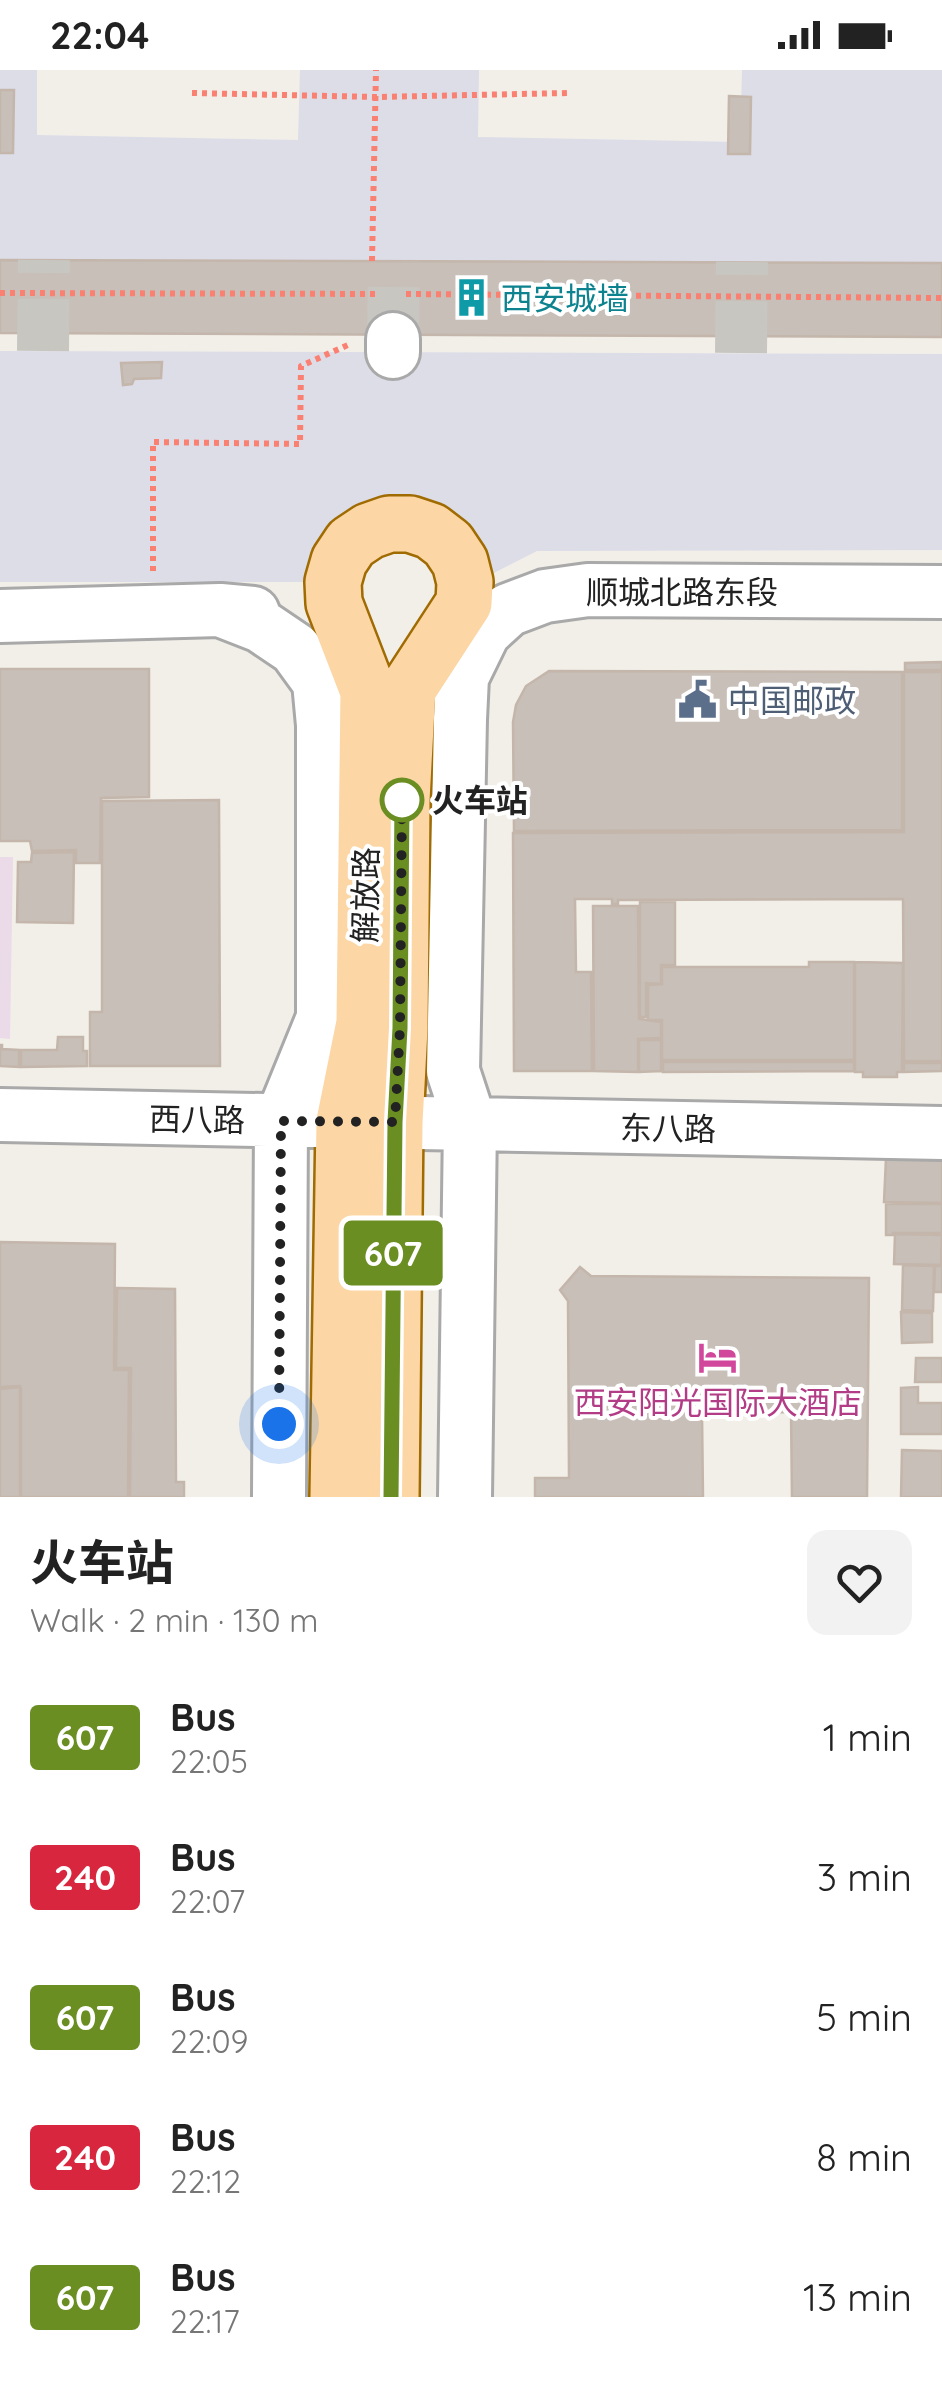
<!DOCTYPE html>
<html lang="en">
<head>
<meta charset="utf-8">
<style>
	:root { --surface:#fff; --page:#f2f2f2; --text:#222; --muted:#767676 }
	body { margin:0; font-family:Quicksand,"Noto Sans SC",sans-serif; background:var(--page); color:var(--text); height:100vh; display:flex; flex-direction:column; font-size:38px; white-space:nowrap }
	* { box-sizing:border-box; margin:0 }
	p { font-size:32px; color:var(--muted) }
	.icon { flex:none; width:55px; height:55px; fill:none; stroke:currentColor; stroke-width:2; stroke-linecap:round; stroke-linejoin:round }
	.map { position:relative; height:1427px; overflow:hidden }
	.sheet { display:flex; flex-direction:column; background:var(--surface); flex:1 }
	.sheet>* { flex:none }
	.badge { padding:0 20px; border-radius:8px; font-size:35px; line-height:65px }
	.you { position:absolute; width:50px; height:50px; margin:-25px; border:8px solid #fff; border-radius:50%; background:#1a73e8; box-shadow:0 0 0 15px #1a73e833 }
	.map>.badge { position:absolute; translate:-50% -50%; box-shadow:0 0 0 5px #fff }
	.round { display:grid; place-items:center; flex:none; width:105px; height:105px; border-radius:20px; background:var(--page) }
	.head { display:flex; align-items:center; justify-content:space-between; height:170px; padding:0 30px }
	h1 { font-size:48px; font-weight:700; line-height:75px }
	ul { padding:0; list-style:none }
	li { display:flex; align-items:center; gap:30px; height:140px; padding:0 30px }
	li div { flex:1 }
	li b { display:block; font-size:38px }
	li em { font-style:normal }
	li .badge { min-width:110px; font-weight:700; text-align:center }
	.status { display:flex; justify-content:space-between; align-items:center; height:70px; padding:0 50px; background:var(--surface); direction:ltr }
	.status svg { height:28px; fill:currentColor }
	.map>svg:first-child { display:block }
	.industrial { fill:#ebdbe8 }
	.plaza { fill:#dddde8 }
	.building { fill:#c7bfb8; stroke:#c4b6ab; stroke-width:2.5 }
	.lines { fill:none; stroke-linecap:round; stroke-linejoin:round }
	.minor-tunnel { stroke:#c8c6c1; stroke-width:52; stroke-dasharray:52 26; stroke-linecap:butt }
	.minor-casing { stroke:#a9a9a9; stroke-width:58 }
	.major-casing { stroke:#a06b00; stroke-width:60 }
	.path { stroke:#fa8072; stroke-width:6; stroke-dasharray:5 5; stroke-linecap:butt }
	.minor { stroke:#fff; stroke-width:52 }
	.major { stroke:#fcd6a4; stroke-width:55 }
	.line-casing { stroke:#fff; stroke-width:22 }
	.line { stroke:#6b8e23; stroke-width:15 }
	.walk { stroke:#222; stroke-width:10; stroke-dasharray:0 18 }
	.stop-dot { fill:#fff; stroke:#6b8e23; stroke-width:5 }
	.labels { text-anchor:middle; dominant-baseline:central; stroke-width:8; stroke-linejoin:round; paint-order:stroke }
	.culture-label { font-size:32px; fill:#0d838f; stroke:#fff; text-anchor:start }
	.street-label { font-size:32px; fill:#222; stroke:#fff }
	.service-label { font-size:32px; fill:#4e5e75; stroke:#fff; text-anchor:start }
	.stop-label { font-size:32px; font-weight:bold; fill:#222; stroke:#fff; text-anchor:start }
	.hotel-label { font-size:32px; fill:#b23c85; stroke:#fff }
</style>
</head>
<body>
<div class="status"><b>22:04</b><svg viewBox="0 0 49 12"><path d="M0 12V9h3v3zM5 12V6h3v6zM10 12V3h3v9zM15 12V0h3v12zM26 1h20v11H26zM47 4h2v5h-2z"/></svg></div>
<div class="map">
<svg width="942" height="1427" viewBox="0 0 942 1427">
	<rect width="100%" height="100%" fill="#f2efe9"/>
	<path class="industrial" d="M0,787h13l-3,182 -10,-1z"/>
	<path class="plaza" d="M0,0h37v65l261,5 2,-70h179l-1,67 262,5 2,-72h200v193l-942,-3z
		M0,281l942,3v196l-405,1 -55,28 -46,-63 -121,66h-315z"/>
	<path class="building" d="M0,20h14l-1,63h-13z
		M729,26l22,1 -1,57h-22z
		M0,190l942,3v74l-942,-4z
		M162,292l-1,16 -27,1 -2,5 -9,1 -2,-22z
		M942,592v8h-37v-7z
		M0,599h149v128l-48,1 -1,65h-24v-13l-44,1 -2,-10h-30z
		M549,601l353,1v158l-388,1 -1,-109 3,-17 10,-19z
		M904,602h38v389h-38l-1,-162 -285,1v4h-6v-5h-37l1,73h15l1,99h-78l-1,-238 391,-1z
		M219,730l1,266h-130v-54h12v-211z
		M74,782l-1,71 -56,-1 1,-60h13l1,-9z
		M640,832h35v63h-14v19l-15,-1v34h-6z
		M593,836h45l1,113 22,3v16l-23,1v33l-44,-1z
		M809,892h45v98h-192v-40h-14v-35l14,-1v-17h147z
		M855,892l48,1 -1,109h-5v5h-34v-5h-8z
		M58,967h25v14h4v15l-66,1v-17h36z
		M639,970h22v31l-22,1z
		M0,975h2v4l17,1v17l-19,-1z
		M663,992h191v9l-191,1z
		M904,993h38v8l-38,1z
		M886,1088l56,1v44l-58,-1z
		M886,1134h56v29h-49v2h-7z
		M895,1164l47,1 -1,30 -47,-1z
		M0,1172l115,2 -1,126h15l-1,127h-107v-108l-1,-3 -20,1z
		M903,1195l31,1 -1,45 -31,-1z
		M935,1196h7v26h-8z
		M580,1197l11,9 278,2 -2,219h-75l-1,-85 -89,1 1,84h-168v-19h34l-1,-177 -8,-11z
		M117,1218l58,1 1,193h8v15h-54l1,-129h-15z
		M901,1242l31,1v29l-30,1z
		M916,1288h26v24h-27z
		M20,1317v110h-20v-108z
		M918,1317v16h24v31h-41v-46z
		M902,1380l40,1v46h-41z"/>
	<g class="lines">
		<path class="minor-tunnel" d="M393,269l1,-78
			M43,281l1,-91
			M741,283l1,-91"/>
		<defs>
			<path id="minor" d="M393,282v-13
				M220,540l41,16 34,23 24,33 4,43v293l21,102
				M0,546l220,-6 33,3
				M0,1045l942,18
				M279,1427l2,-376 42,-103
				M465,1427l5,-374 -17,-52 7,-352 2,-42 22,-45 24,-22 37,-14 43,-6 354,2"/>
			<path id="major" d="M338,1427l6,-375 20,-99 4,-332 -34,-88 -1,-21 6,-21 12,-18 18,-12 20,-7h21l21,7 17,13 12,18 5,20 -1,21 -56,86 -6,111 -2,228 -5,94 -4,375"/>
		</defs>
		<use href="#minor" class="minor-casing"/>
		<use href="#major" class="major-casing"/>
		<path class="path" d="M192,23l184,4 193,-4
			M372,191l4,-191
			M0,223l379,1
			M406,224l536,4
			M153,501v-129l147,2 1,-78 49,-22"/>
		<use href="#minor" class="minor"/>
		<use href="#major" class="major"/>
	</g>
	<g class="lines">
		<defs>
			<path id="line" d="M391,1427l4,-375 5,-94 2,-228"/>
		</defs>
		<use href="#line" class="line-casing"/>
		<use href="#line" class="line"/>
		<path class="walk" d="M279,1354l2,-303 114,1 5,-94 2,-228"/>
	</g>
	<defs>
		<symbol id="building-bare" viewBox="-9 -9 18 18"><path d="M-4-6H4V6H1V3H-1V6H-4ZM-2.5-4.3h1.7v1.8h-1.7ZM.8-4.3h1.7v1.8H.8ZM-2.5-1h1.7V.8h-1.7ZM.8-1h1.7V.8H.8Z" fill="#0f9aa8" stroke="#fff" stroke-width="2.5" paint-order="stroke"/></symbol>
		<symbol id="civic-bare" viewBox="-9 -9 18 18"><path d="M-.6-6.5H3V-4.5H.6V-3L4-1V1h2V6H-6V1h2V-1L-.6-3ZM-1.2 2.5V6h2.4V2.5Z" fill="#5c6f8a" stroke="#fff" stroke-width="2.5" paint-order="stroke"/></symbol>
		<symbol id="hotel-bare" viewBox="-9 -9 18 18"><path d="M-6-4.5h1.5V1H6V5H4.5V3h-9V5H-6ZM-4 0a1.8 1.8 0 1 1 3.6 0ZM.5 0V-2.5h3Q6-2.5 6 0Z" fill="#d1479c" stroke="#fff" stroke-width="2.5" paint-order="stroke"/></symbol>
	</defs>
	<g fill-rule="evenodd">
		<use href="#building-bare" x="444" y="200" width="55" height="55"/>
		<use href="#civic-bare" x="670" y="602" width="55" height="55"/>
		<use href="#hotel-bare" x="690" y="1260" width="55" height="55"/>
	</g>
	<circle class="stop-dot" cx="402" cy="730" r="20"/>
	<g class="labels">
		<g class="culture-label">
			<text x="501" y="228">西安城墙</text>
		</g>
		<g class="street-label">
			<text x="682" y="522">顺城北路东段</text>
			<text transform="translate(365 825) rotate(-89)">解放路</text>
			<text transform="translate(197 1049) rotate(1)">西八路</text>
			<text transform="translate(668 1058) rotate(1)">东八路</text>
		</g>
		<g class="service-label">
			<text x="728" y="630">中国邮政</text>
		</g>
		<g class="stop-label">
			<text x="432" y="730">火车站</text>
		</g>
		<g class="hotel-label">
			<text x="718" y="1332">西安阳光国际大酒店</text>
		</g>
	</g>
</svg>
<div class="you" style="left:279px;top:1354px"></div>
<b class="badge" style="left:393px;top:1183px;background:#6b8e23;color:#fff">607</b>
</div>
<section class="sheet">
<div class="head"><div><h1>火车站</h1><p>Walk · 2 min · 130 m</p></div><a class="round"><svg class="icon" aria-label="heart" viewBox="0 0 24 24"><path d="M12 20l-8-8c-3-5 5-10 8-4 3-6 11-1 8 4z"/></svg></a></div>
<ul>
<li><span class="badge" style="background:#6b8e23;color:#fff">607</span><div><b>Bus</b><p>22:05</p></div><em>1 min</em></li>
<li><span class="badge" style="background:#d7263d;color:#fff">240</span><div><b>Bus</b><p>22:07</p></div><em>3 min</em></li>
<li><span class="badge" style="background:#6b8e23;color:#fff">607</span><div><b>Bus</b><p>22:09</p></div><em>5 min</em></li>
<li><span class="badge" style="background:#d7263d;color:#fff">240</span><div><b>Bus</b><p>22:12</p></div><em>8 min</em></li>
<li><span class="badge" style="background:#6b8e23;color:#fff">607</span><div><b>Bus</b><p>22:17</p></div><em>13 min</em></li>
</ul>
</section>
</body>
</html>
